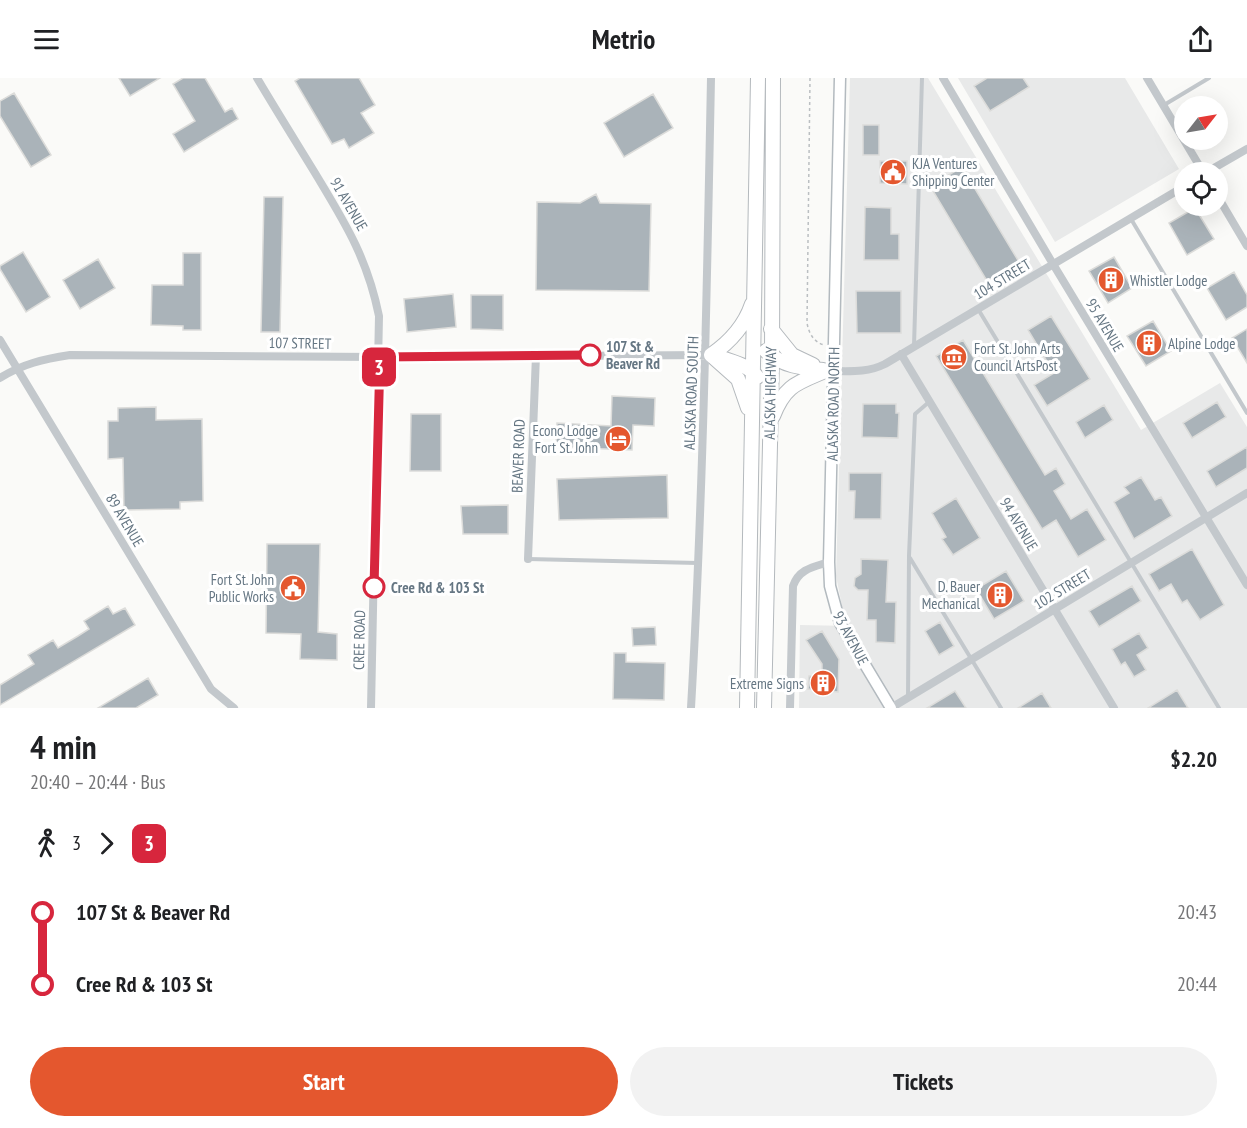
<!DOCTYPE html>
<html lang="en">
<head>
<meta charset="utf-8">
<style>
	:root { --surface:#fff; --page:#f2f2f2; --text:#202124; --muted:#757577; --accent:#e4572e }
	body { margin:0; font-family:"PT Sans Narrow",sans-serif; background:var(--page); color:var(--text); height:100vh; display:flex; flex-direction:column; font-size:22px; white-space:nowrap }
	* { box-sizing:border-box; margin:0 }
	p { font-size:20px; color:var(--muted) }
	.icon { flex:none; width:33px; height:33px; fill:none; stroke:currentColor; stroke-width:2; stroke-linecap:round; stroke-linejoin:round }
	.map { position:relative; height:630px; overflow:hidden }
	.side { display:flex; flex-direction:column; background:var(--surface); flex:1 }
	.side>* { flex:none }
	.badge { padding:0 12px; border-radius:9px; font-size:21px; line-height:39px }
	.needle { width:39px; rotate:59deg }
	.fabs { position:absolute; left:1174px; top:18px; display:grid; gap:12px }
	.fabs a { display:grid; place-items:center; width:54px; height:54px; border-radius:50%; background:var(--surface); box-shadow:0 6px 24px #0002; font-size:30px }
	.map>.badge { position:absolute; translate:-50% -50%; box-shadow:0 0 0 3px #fff }
	.legs { display:flex; align-items:center; gap:9px; height:66px; padding:0 30px; font-size:20px }
	.legs p { margin-inline-start:auto }
	.headline { display:flex; align-items:center; justify-content:space-between; height:102px; padding:0 30px }
	h1 { font-size:33px; font-weight:700; line-height:45px }
	.action { display:flex; gap:12px; margin-top:auto; padding:12px 30px }
	.action a { flex:1; height:69px; border-radius:36px; background:var(--accent); color:#fff; font-size:24px; font-weight:700; line-height:69px; text-align:center }
	.action a+a { background:var(--page); color:var(--text) }
	ul { padding:0 30px; list-style:none }
	li { display:flex; align-items:center; gap:21px; height:72px; font-size:22px }
	li i { display:grid; place-items:center; width:9px; height:100%; margin:0 8px; background:currentColor }
	li i::after { content:''; width:15px; height:15px; margin:-8px; border:4px solid; border-radius:50%; background:var(--surface) }
	li p { margin-inline-start:auto }
	li:first-child i { background:linear-gradient(#0000 50%,currentColor 0) }
	li:last-child i { background:linear-gradient(currentColor 50%,#0000 0) }
	header { display:flex; justify-content:space-between; align-items:center; height:78px; padding:0 30px; background:var(--surface); font-size:27px; font-weight:700 }
	.map>svg:first-child { display:block }
	.built { fill:#e8e9e9 }
	.building { fill:#aab3b9; stroke:#dcdcda; stroke-width:1.5 }
	.lines { fill:none; stroke-linecap:round; stroke-linejoin:round }
	.secondary-casing { stroke:#b3babf; stroke-width:13 }
	.highway-casing { stroke:#b4b9bd; stroke-width:16 }
	.path { stroke:#bbbfc2; stroke-width:1.5; stroke-dasharray:3 3; stroke-linecap:butt }
	.lane { stroke:#c3c8cc; stroke-width:4 }
	.street { stroke:#c3c8cc; stroke-width:8 }
	.secondary { stroke:#fff; stroke-width:10 }
	.highway { stroke:#fff; stroke-width:14 }
	.line-1-casing { stroke:#fff; stroke-width:14 }
	.line-1 { stroke:#d7263d; stroke-width:9 }
	.stop-1-dot { fill:#fff; stroke:#d7263d; stroke-width:3 }
	.labels { text-anchor:middle; dominant-baseline:central; stroke-width:6; stroke-linejoin:round; paint-order:stroke }
	.poi-label { font-size:15px; fill:#657683; stroke:#fff; text-anchor:start }
	.street-label { font-size:15px; fill:#657683; stroke:#fff }
	.stop-label { font-size:15px; font-weight:bold; fill:#657683; stroke:#fff; text-anchor:start }
</style>
</head>
<body>
<header><svg class="icon" aria-label="menu" viewBox="0 0 24 24"><path d="M4 6h16M4 12h16M4 18h16"/></svg>Metrio<svg class="icon" aria-label="share" viewBox="0 0 24 24"><path d="M12 15V3M7 8l5-5 5 5M5 13v7h14v-7"/></svg></header>
<div class="map">
<svg width="1247" height="630" viewBox="0 0 1247 630">
	<rect width="100%" height="100%" fill="#fafaf8"/>
	<path class="built" d="M850,0h78l213,352 79,-47 27,44v281h-448l1,-83 50,1 -7,-15 -7,-35z
		M958,0h167l54,91 -124,73z"/>
	<path class="building" d="M119,0h41l-30,18z
		M183,0h22l20,34 7,-4 6,11 -54,33 -11,-18 22,-13 -22,-37z
		M300,0h59l16,27 -14,8 13,20 -25,15 -5,-9 -12,5 -37,-63z
		M987,0h36l6,9 -39,24 -16,-25z
		M14,15l37,62 -20,12 -31,-51v-15z
		M653,16l20,34 -49,29 -20,-34z
		M863,47h16v30h-16z
		M880,83h27v23l-27,-1z
		M962,89l57,95 -32,19 -57,-95z
		M596,116l4,9 51,1 -2,87 -113,-1 1,-88 43,1z
		M264,119h19l-3,135h-19z
		M865,129l26,1v26h8v26h-35z
		M1195,130l19,31 -27,16 -18,-32z
		M23,174l27,45 -24,15 -26,-43v-3z
		M183,175h18v77h-18v-4l-32,-1 1,-40h31z
		M1114,179l18,31 -24,15 -19,-32z
		M98,181l17,29 -35,21 -17,-29z
		M1234,194l13,23v12l-21,13 -19,-32z
		M856,213h45v42h-44z
		M453,216l3,33 -49,5 -3,-33z
		M471,217h32v35l-32,-1z
		M1051,238l39,63 -43,27 -13,-21 20,-12 -26,-43z
		M1153,243l18,30 -25,15 -19,-30z
		M1247,251v34l-15,-25z
		M963,262l82,135 11,-7 9,16 -11,7 17,28 16,-10 19,31 -28,17 -22,-37 -14,9 -106,-173z
		M612,318l43,2 -1,28 -21,-1 -1,25 -76,-3 1,-24 54,3z
		M1217,324l9,15 -34,21 -9,-15z
		M863,326h33v9h3l-1,25 -36,-1z
		M1104,327l9,15 -28,18 -9,-16z
		M156,329v13l46,-1 1,82 -23,1v7l-56,1 -1,-52 -15,1v-38h10v-13z
		M411,336h30v57h-31z
		M1247,369v21l-31,19 -9,-16z
		M849,395h33l-1,46h-27l1,-28h-6z
		M667,397l1,43 -109,2 -2,-41z
		M1141,399l14,23 6,-3 11,19 -38,23 -20,-37 15,-9 -5,-6z
		M956,420l24,40 -27,17 -11,-16 4,-2 -14,-24z
		M508,427v29h-45l-2,-28z
		M267,466h53l-2,88 19,2v26l-37,-1 1,-25 -35,-1z
		M1192,471l32,56 -24,15 -13,-20 -5,3 -11,-19 -12,7 -10,-17z
		M861,481l27,1 -2,42h10l-1,41 -19,-1v-22h-9l1,-30h-10l-4,-4 1,-8 6,-4z
		M1006,493l18,30 -30,18 -18,-30z
		M1132,508l9,15 -42,26 -10,-16z
		M108,528l5,8 12,-6 10,17 -135,80v-20l34,-21 -6,-9 25,-15 5,8 20,-12 11,-7 -5,-8z
		M940,544l14,24 -15,9 -14,-24z
		M655,549l1,18 -23,1 -1,-18z
		M822,553l17,28 -1,33 -30,-3 1,-13h13v-12l-16,-24z
		M1139,555l9,15 -11,7 9,15 -12,7 -9,-15 -4,3 -9,-16z
		M614,575h12v9l39,1 -1,37 -51,-1z
		M148,600l10,17 -22,13h-38z
		M1177,612l11,18h-40z
		M955,613l11,17h-39z
		M1042,615l9,15h-33z"/>
	<g class="lines">
		<defs>
			<path id="secondary" d="M840,0l-11,484 1,24 10,37 51,85"/>
			<path id="highway" d="M771,251l21,26 21,10
				M766,273c16,15 36,17 57,19
				M711,277l27,24 10,29
				M711,277c19,-13 34,-30 41,-51
				M719,279c13,5 30,8 38,20
				M773,338c12,-31 24,-33 52,-45
				M747,630l11,-630
				M764,630l8,-351 1,-279"/>
		</defs>
		<use href="#secondary" class="secondary-casing"/>
		<use href="#highway" class="highway-casing"/>
		<path class="path" d="M810,0l-3,245c2,11 7,19 17,22"/>
		<path class="lane" d="M1164,27l45,-27
			M1131,141l116,194
			M978,231l241,399
			M914,268l8,-268
			M910,480l91,150
			M528,481l170,4
			M908,619l1,-141 6,-142 14,-12"/>
		<path class="street" d="M257,0c19,32 39,64 58,95 30,50 52,84 64,143l-8,392
			M943,0l110,186 194,321
			M1147,0l56,94
			M1207,94l40,-23
			M1218,119l29,49
			M0,262l211,349 23,19
			M901,276l213,354
			M829,293c20,0 38,2 56,-7l300,-178
			M0,300c22,-14 44,-19 70,-23l310,2 331,-2
			M528,481l8,-204
			M691,630c12,-210 16,-420 20,-630
			M790,630l3,-122c6,-17 20,-19 36,-24
			M891,630l356,-215"/>
		<use href="#secondary" class="secondary"/>
		<use href="#highway" class="highway"/>
	</g>
	<g class="lines">
		<defs>
			<path id="line-1" d="M374,509l6,-230 210,-2"/>
		</defs>
		<use href="#line-1" class="line-1-casing"/>
		<use href="#line-1" class="line-1"/>
	</g>
	<defs>
		<symbol id="civic-disc" viewBox="-11 -11 22 22"><circle r="9.5" fill="#e4572e" stroke="#fff"/><path d="M-.6-6.5H3V-4.5H.6V-3L4-1V1h2V6H-6V1h2V-1L-.6-3ZM-1.2 2.5V6h2.4V2.5Z" fill="#fff"/></symbol>
		<symbol id="building-disc" viewBox="-11 -11 22 22"><circle r="9.5" fill="#e4572e" stroke="#fff"/><path d="M-4-6H4V6H1V3H-1V6H-4ZM-2.5-4.3h1.7v1.8h-1.7ZM.8-4.3h1.7v1.8H.8ZM-2.5-1h1.7V.8h-1.7ZM.8-1h1.7V.8H.8Z" fill="#fff"/></symbol>
		<symbol id="museum-disc" viewBox="-11 -11 22 22"><circle r="9.5" fill="#e4572e" stroke="#fff"/><path d="M0-6L6-3V-2H-6V-3ZM-5-1h2V3h-2ZM-1-1h2V3h-2ZM3-1h2V3H3ZM-6 4H6V6H-6Z" fill="#fff"/></symbol>
		<symbol id="hotel-disc" viewBox="-11 -11 22 22"><circle r="9.5" fill="#e4572e" stroke="#fff"/><path d="M-6-4.5h1.5V1H6V5H4.5V3h-9V5H-6ZM-4 0a1.8 1.8 0 1 1 3.6 0ZM.5 0V-2.5h3Q6-2.5 6 0Z" fill="#fff"/></symbol>
	</defs>
	<g fill-rule="evenodd">
		<use href="#civic-disc" x="878" y="79" width="30" height="30"/>
		<use href="#building-disc" x="1096" y="187" width="30" height="30"/>
		<use href="#building-disc" x="1134" y="250" width="30" height="30"/>
		<use href="#museum-disc" x="939" y="264" width="30" height="30"/>
		<use href="#hotel-disc" x="603" y="346" width="30" height="30"/>
		<use href="#civic-disc" x="278" y="495" width="30" height="30"/>
		<use href="#building-disc" x="985" y="502" width="30" height="30"/>
		<use href="#building-disc" x="808" y="590" width="30" height="30"/>
	</g>
	<g class="stop-1-dot">
		<circle cx="590" cy="277" r="10"/>
		<circle cx="374" cy="509" r="10"/>
	</g>
	<g class="labels">
		<g class="poi-label">
			<text x="912" y="85">KJA Ventures<tspan x="912" dy="17">Shipping Center</tspan></text>
			<text x="1130" y="202">Whistler Lodge</text>
			<text x="1168" y="265">Alpine Lodge</text>
			<text x="974" y="270">Fort St. John Arts<tspan x="974" dy="17">Council ArtsPost</tspan></text>
			<text x="598" y="352" text-anchor="end">Econo Lodge<tspan x="598" dy="17">Fort St. John</tspan></text>
			<text x="274" y="501" text-anchor="end">Fort St. John<tspan x="274" dy="17">Public Works</tspan></text>
			<text x="980" y="508" text-anchor="end">D. Bauer<tspan x="980" dy="17">Mechanical</tspan></text>
			<text x="804" y="605" text-anchor="end">Extreme Signs</text>
		</g>
		<g class="street-label">
			<text transform="translate(349 126) rotate(60)">91 AVENUE</text>
			<text transform="translate(1002 201) rotate(-31)">104 STREET</text>
			<text transform="translate(1105 247) rotate(59)">95 AVENUE</text>
			<text transform="translate(300 265) rotate(1)">107 STREET</text>
			<text transform="translate(691 315) rotate(-88)">ALASKA ROAD SOUTH</text>
			<text transform="translate(770 315) rotate(-89)">ALASKA HIGHWAY</text>
			<text transform="translate(833 326) rotate(-89)">ALASKA ROAD NORTH</text>
			<text transform="translate(518 378) rotate(-88)">BEAVER ROAD</text>
			<text transform="translate(125 442) rotate(59)">89 AVENUE</text>
			<text transform="translate(1019 446) rotate(59)">94 AVENUE</text>
			<text transform="translate(1062 511) rotate(-31)">102 STREET</text>
			<text transform="translate(851 560) rotate(62)">93 AVENUE</text>
			<text transform="translate(359 562) rotate(-89)">CREE ROAD</text>
		</g>
		<g class="stop-label">
			<text x="606" y="268">107 St &amp;<tspan x="606" dy="17">Beaver Rd</tspan></text>
			<text x="391" y="509">Cree Rd &amp; 103 St</text>
		</g>
	</g>
</svg>
<div class="fabs">
<a><svg class="needle" viewBox="-14 -14 28 28"><path d="M0-13l5 13h-10z" fill="#e53935"/><path d="M0 13l5-13h-10z" fill="#757577"/></svg></a>
<a><svg class="icon" aria-label="locate" viewBox="0 0 24 24"><circle cx="12" cy="12" r="6"/><path d="M12 2v4M12 18v4M2 12h4M18 12h4"/></svg></a>
</div>
<b class="badge" style="left:379px;top:289px;background:#d7263d;color:#fff">3</b>
</div>
<section class="side">
<div class="headline"><div><h1>4 min</h1><p>20:40 – 20:44 · Bus</p></div><b>$2.20</b></div>
<div class="legs"><svg class="icon" aria-label="walk" viewBox="0 0 24 24"><circle cx="13" cy="4" r="2"/><path d="M13 8l-2 6 4 7M11 14l-3 7M7 12l3-4h3l4 4"/></svg>3<svg class="icon" aria-label="forward" viewBox="0 0 24 24"><path d="M9 5l7 7-7 7"/></svg><b class="badge" style="background:#d7263d;color:#fff">3</b></div>
<ul>
<li><i style="color:#d7263d"></i><b>107 St &amp; Beaver Rd</b><p>20:43</p></li>
<li><i style="color:#d7263d"></i><b>Cree Rd &amp; 103 St</b><p>20:44</p></li>
</ul>
<div class="action"><a>Start</a><a>Tickets</a></div>
</section>
</body>
</html>
